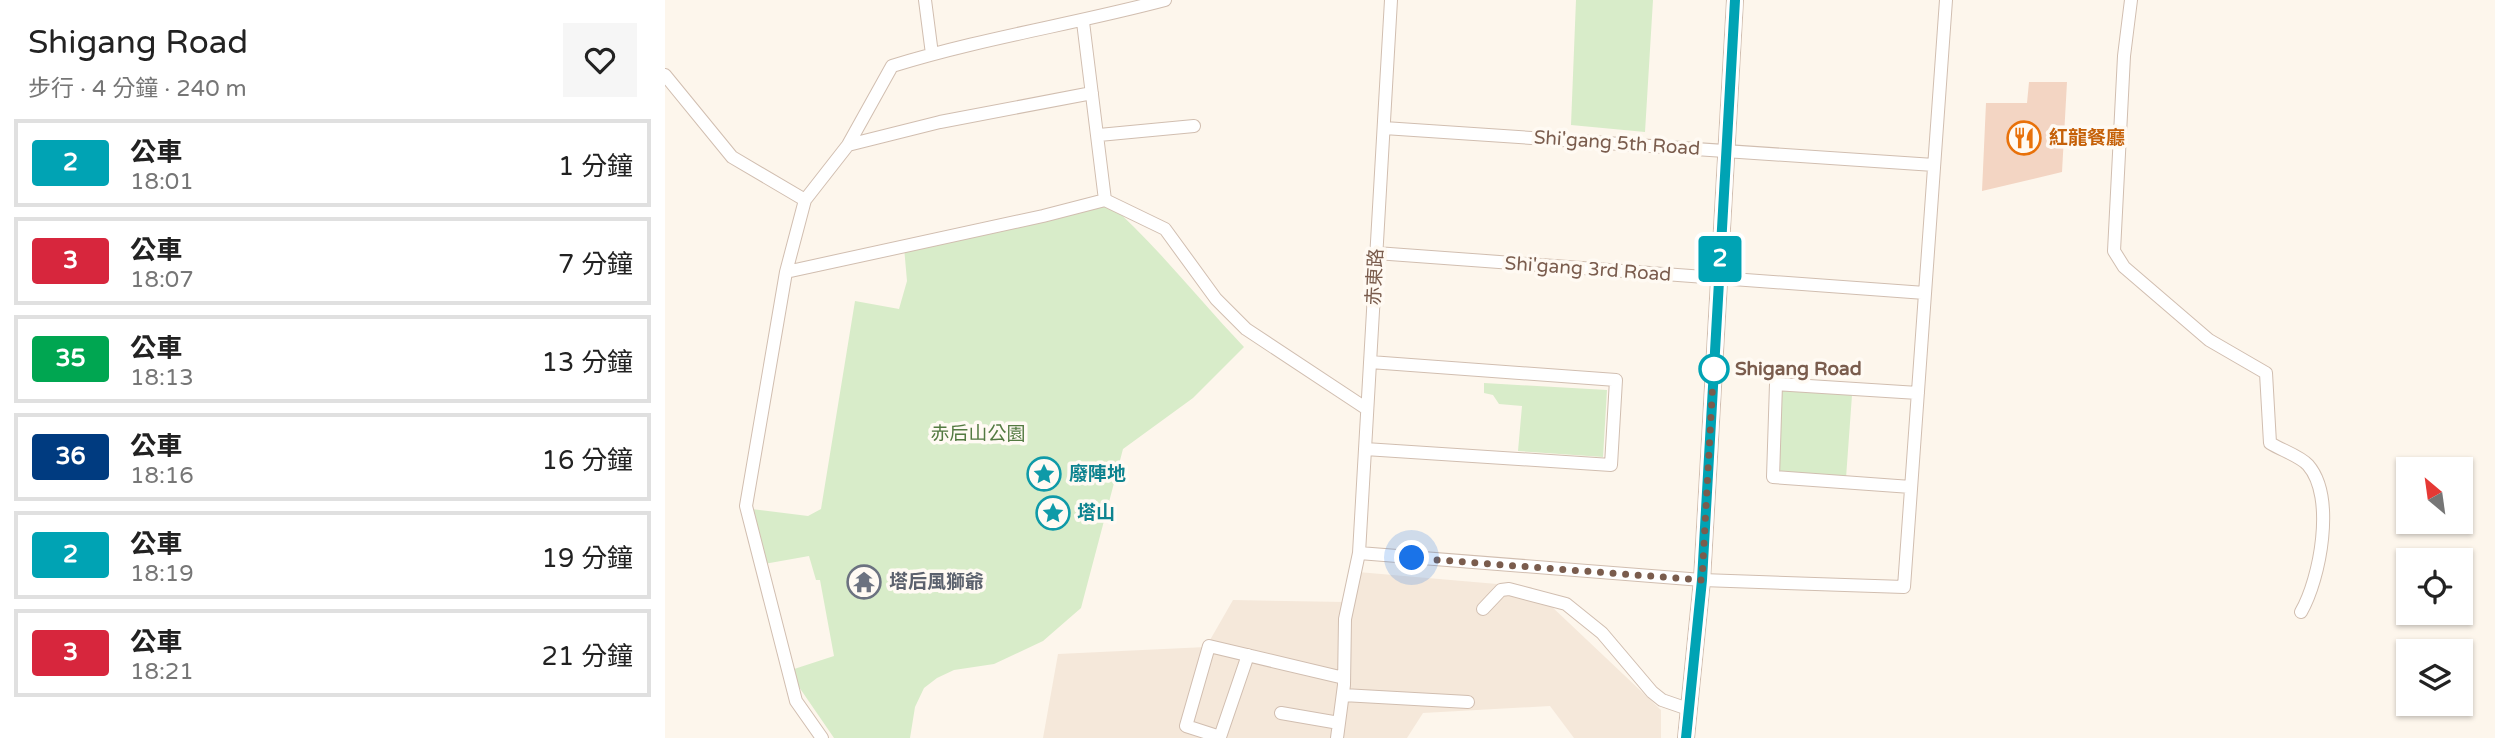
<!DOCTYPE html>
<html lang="zh-TW">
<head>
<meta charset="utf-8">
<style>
	:root { --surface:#fff; --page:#f6f6f6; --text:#222; --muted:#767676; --line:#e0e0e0 }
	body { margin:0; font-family:"Varela Round","Noto Sans TC",sans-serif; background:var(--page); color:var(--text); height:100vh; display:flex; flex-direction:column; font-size:26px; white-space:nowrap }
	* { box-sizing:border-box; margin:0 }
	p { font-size:23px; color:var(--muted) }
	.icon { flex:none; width:38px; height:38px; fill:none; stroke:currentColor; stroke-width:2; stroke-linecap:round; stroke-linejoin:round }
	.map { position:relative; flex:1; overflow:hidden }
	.sheet { display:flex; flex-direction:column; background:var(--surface); width:665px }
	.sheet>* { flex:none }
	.badge { padding:0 14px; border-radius:5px; font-size:24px; line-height:46px }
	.needle { width:46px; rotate:331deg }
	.controls { position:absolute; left:1731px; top:457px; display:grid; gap:14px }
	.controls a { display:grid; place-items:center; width:77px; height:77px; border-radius:0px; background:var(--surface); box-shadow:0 2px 5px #0004; font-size:35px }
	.you { position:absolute; width:35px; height:35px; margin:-18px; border:5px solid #fff; border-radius:50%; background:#1a73e8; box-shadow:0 0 0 10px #1a73e833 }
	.map>.badge { position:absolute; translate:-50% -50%; box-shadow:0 0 0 4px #fff }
	.round { display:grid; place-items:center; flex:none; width:74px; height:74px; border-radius:0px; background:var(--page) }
	.head { display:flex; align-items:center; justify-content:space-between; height:119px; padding:0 28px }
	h1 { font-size:33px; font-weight:600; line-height:52px }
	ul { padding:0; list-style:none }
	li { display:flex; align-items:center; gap:21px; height:88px; margin:0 14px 10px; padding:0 14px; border:4px solid var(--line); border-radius:0px }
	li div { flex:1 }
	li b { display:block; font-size:26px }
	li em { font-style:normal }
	li .badge { min-width:77px; font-weight:700; text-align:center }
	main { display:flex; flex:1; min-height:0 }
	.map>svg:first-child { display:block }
	.residential { fill:#f5e8da }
	.green { fill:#d8ecc9 }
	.building { fill:#f3d5c3 }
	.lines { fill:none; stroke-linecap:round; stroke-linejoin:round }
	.minor-casing { stroke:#d1beb0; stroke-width:14 }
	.tertiary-casing { stroke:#d1beb0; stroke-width:18 }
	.minor { stroke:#fff; stroke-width:12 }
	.tertiary { stroke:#fff; stroke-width:16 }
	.line-casing { stroke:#fff; stroke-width:16 }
	.line { stroke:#00a3b4; stroke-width:10 }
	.walk { stroke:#7a5c4d; stroke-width:7; stroke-dasharray:0 12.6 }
	.stop-dot { fill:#fff; stroke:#00a3b4; stroke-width:3.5 }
	.labels { text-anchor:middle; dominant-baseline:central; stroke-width:7; stroke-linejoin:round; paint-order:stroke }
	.food-label { font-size:19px; font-weight:bold; fill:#c56008; stroke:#fffaf3; text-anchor:start }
	.street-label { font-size:19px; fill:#7a5c4d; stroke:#fffaf3 }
	.stop-label { font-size:19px; font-weight:bold; fill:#7a5c4d; stroke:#fffaf3; text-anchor:start }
	.park-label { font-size:19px; fill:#537a41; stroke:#fffaf3 }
	.culture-label { font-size:19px; font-weight:bold; fill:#0d838f; stroke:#fffaf3; text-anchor:start }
	.worship-label { font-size:19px; font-weight:bold; fill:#5b616d; stroke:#fffaf3; text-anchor:start }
</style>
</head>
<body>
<main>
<section class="sheet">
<div class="head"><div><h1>Shigang Road</h1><p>步行 · 4 分鐘 · 240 m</p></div><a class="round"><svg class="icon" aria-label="heart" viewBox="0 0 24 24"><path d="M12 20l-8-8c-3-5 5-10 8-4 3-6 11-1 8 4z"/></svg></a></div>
<ul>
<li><span class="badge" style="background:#00a3b4;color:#fff">2</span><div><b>公車</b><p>18:01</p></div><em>1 分鐘</em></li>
<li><span class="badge" style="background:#d7263d;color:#fff">3</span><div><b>公車</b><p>18:07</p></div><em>7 分鐘</em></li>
<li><span class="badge" style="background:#00a651;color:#fff">35</span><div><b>公車</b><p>18:13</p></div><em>13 分鐘</em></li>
<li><span class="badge" style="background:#003b80;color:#fff">36</span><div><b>公車</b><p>18:16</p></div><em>16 分鐘</em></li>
<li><span class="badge" style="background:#00a3b4;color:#fff">2</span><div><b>公車</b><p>18:19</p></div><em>19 分鐘</em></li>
<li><span class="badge" style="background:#d7263d;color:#fff">3</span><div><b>公車</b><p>18:21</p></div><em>21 分鐘</em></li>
</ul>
</section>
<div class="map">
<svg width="1830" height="738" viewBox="0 0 1830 738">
	<rect width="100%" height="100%" fill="#fdf6ec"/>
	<path class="residential" d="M693,572l173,15 130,123v28h-87l-24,-32 -127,7 -16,25h-364l15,-84 148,-7 27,-47 112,2z"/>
	<path class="green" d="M911,0h77l-8,132 -74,-7z
		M440,200c51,44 92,98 139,147l-51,51 -70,51 -42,159 -38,33 -49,23 -40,6 -17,8 -13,10 -9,19 -5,31h-76l-46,-67 46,-15 -14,-76h-4l-7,-24 -45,8 -13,-55 57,7 13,-7 34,-208 44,8 8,-28 -3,-34z
		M819,383l123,7 -4,67 -85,-6 4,-45 -23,-2 -6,-9 -9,-2z
		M1117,390l70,5 -6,83 -69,-5z"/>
	<path class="building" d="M1364,82h38l-5,90 -80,19 4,-88h41z"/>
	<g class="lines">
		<defs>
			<path id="minor" d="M260,0l7,54
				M1466,0l-7,56 -10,195 10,16 85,73 57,33 4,70c11,7 30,13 38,22 28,32 12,114 -7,147
				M0,75l67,82 73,43 -19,72 -40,234 50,195 26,37
				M719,128l550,37
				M434,135l95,-9
				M183,145l92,-23 152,-29
				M140,200l43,-55 44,-79c90,-28 183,-42 273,-66
				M440,200l60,29 51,70 30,30 121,80
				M711,253l549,40
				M121,272l257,-56 62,-16 -22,-178
				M700,449l246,16 5,-85 -246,-18
				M1246,487l-138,-10 3,-93 142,9
				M694,553l343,27 202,7 42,-587
				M818,609l18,-19 8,-1 57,15 36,29 50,59 10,8 26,9
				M583,655l-28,82 -34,-11 23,-80 135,32
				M678,695l125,7
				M616,713l58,10
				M672,738l7,-53 1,-66 14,-66 32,-553"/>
			<path id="tertiary" d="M1021,738l16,-158 33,-580"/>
		</defs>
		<use href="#minor" class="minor-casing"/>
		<use href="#tertiary" class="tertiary-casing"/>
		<use href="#minor" class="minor"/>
		<use href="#tertiary" class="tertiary"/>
	</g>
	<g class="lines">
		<defs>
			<path id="line" d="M1021,738l16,-158 33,-580"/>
		</defs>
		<use href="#line" class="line-casing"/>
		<use href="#line" class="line"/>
		<path class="walk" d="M747,558l290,22 12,-219v8"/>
	</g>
	<defs>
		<symbol id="restaurant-ring" viewBox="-11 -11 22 22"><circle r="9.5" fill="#fffaf3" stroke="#e8710a" stroke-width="1.5"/><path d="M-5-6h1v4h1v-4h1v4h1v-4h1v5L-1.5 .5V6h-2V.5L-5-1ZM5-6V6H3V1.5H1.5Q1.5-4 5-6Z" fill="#e8710a"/></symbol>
		<symbol id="sight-ring" viewBox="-11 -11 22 22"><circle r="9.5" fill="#fffaf3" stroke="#0f9aa8" stroke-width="1.5"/><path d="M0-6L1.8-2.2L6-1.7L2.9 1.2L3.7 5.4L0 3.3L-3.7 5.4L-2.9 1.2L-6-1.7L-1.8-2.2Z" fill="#0f9aa8"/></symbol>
		<symbol id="temple-ring" viewBox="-11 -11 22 22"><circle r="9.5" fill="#fffaf3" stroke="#6b7280" stroke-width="1.5"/><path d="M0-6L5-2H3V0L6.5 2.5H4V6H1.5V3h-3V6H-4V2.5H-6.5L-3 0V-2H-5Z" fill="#6b7280"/></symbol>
	</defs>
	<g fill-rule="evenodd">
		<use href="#restaurant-ring" x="1340" y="119" width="38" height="38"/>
		<use href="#sight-ring" x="360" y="455" width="38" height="38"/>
		<use href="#sight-ring" x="369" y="494" width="38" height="38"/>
		<use href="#temple-ring" x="180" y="563" width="38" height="38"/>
	</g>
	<circle class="stop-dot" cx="1049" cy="369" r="14"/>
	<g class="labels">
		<g class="food-label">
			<text x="1384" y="138">紅龍餐廳</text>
		</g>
		<g class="street-label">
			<text transform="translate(952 143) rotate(4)">Shi'gang 5th Road</text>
			<text transform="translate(923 269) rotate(4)">Shi'gang 3rd Road</text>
			<text transform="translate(710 277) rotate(-87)">赤東路</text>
		</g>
		<g class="stop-label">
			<text x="1070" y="369">Shigang Road</text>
		</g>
		<g class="park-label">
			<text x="313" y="434">赤后山公園</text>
		</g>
		<g class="culture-label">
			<text x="404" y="474">廢陣地</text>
			<text x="412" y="513">塔山</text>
		</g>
		<g class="worship-label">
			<text x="224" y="582">塔后風獅爺</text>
		</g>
	</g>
</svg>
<div class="controls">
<a><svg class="needle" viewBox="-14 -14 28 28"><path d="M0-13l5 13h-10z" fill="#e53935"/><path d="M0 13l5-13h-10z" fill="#767676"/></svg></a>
<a><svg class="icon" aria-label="locate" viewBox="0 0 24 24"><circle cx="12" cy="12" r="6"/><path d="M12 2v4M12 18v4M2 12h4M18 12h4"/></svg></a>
<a><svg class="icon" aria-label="layers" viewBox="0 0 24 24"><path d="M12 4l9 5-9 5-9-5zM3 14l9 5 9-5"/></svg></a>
</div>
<div class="you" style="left:747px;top:558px"></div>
<b class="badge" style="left:1055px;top:259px;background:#00a3b4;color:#fff">2</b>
</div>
</main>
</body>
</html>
